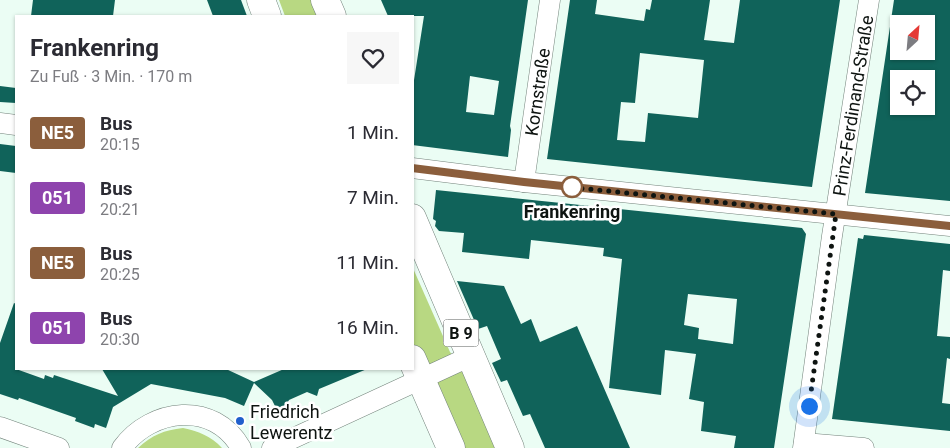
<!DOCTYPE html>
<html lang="de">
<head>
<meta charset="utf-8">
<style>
	:root { --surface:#fff; --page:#f7f7f7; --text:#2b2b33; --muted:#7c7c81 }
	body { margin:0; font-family:Roboto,sans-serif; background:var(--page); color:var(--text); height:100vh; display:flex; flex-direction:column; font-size:19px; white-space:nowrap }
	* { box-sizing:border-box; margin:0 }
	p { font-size:16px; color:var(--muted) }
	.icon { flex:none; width:28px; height:28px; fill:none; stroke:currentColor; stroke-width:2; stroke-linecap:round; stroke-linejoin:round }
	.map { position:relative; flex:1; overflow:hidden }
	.side { position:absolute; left:15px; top:15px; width:399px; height:355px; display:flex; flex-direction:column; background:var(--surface); border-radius:0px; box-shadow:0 1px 4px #0004 }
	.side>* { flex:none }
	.badge { padding:0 10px; border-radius:4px; font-size:18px; line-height:32px }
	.needle { width:32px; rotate:26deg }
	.controls { position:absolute; left:890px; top:15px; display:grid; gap:10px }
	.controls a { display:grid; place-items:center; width:45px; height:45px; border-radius:0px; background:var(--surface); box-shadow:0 1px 4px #0004; font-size:25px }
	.you { position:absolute; width:25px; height:25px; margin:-12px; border:4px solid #fff; border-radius:50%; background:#1a73e8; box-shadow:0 0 0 8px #1a73e833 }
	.map>.badge { position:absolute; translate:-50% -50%; box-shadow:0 0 0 2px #fff }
	.round { display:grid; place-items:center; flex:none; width:52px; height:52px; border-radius:0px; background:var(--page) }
	.summary { display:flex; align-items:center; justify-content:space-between; height:85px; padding:0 15px }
	h1 { font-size:24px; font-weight:700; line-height:38px }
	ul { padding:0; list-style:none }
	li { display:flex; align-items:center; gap:15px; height:65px; padding:0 15px }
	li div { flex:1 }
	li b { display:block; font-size:19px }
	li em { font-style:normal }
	li .badge { min-width:55px; font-weight:700; text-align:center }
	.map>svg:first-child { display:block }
	.green { fill:#b8d882 }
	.building { fill:#10635a; fill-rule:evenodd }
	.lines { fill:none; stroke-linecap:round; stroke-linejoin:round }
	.minor-casing { stroke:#73837b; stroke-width:21 }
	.primary-casing { stroke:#73837b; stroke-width:29 }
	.minor { stroke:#fff; stroke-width:20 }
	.primary { stroke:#fff; stroke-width:28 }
	.line-casing { stroke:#fff; stroke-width:11 }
	.line { stroke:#8b5e3c; stroke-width:8 }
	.walk { stroke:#0e1411; stroke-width:5; stroke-dasharray:0 9 }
	.stop-dot { fill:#fff; stroke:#8b5e3c; stroke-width:2.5 }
	.poi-dot { fill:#205fcc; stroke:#fff; stroke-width:2 }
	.labels { text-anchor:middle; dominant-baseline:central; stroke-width:5; stroke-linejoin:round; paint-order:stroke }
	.shield { fill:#fff; stroke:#565a58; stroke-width:1 }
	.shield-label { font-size:16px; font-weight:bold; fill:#0e1411 }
	.street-label { font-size:18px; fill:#0e1411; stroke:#fff }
	.stop-label { font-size:18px; font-weight:bold; fill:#0e1411; stroke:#fff }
	.poi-label { font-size:18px; fill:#0e1411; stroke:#fff; text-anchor:start }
</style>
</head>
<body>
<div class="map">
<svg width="950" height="448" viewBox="0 0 950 448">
	<rect width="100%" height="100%" fill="#ebfdf4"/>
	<path class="green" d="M279,0h33l7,16h-34z
		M412,266l38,86 20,24 31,72h-43l-45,-106z
		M183,428c15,3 28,8 39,20h-84c14,-13 26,-18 45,-20z"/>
	<path class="building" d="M33,0h82l-2,16h-82z
		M207,0h34l6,16h-34z
		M381,0h147l-18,126 1,4 -3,27 -96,-12v-52l12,-77h-36zM470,76l29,5 -5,34 -28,-3z
		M570,0h27l-2,14 49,7 2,-12 4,1 2,-10h58l-6,40 30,3 6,-43h100l-28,187 -265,-28zM640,53l64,7 -6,58 -50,-5 -3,29 -28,-2 4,-38 14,1z
		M894,0h56v201l-85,-8zM899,24h27v27h-27zM899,79h27v27h-27z
		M0,86l16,2v15l-16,-1z
		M0,144l16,2v27l-16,-2z
		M436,190l366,38 4,6 -32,214h-40l2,-12 -35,-5 3,-29 -15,-3 7,-45 -31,-4 -4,45 -52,-7 13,-129 -19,-3 1,-8 -73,-8 -2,19 -67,-7 2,-19 -25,-2 -4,-5 1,-5 -3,-2zM688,294l49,5 -4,45 -35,-5 1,-11 -15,-3z
		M864,235l86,9v27l-7,-1 -6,66 13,1v22l-3,-1 -5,45 8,1v27l-118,-12 26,-181 5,1z
		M457,281l47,5 17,38 10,-5 9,23 37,-16 53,122h-85l-15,-34 -7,2 -16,-36 -6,2 -9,-19 9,-4 -14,-33 -9,3z
		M14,303l2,1v65l28,10 1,-4 8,3 1,-3 64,21 -16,-27h124l28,13 30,-13h83l-48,20 -2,7 -10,-4 -18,8 -5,10 -9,-4 -3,-6 -18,-17 -10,23 -19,-8 -74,-14 -38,23 -7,21 -11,-4 -1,4 -19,-7 1,-3 -57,-20 -1,2 -18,-6v-51z"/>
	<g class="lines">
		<defs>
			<g id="minor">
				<path d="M0,123l16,2"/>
				<path d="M412,168l112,14 426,44"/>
				<path id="s1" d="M524,182l26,-182"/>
				<path d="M0,427l59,21"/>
				<path d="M804,443l60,5"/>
				<path d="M122,448c29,-40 92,-48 119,0"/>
				<path d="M272,448l199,-92"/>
				<path id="s2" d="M803,448l29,-212 37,-236"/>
			</g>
			<path id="primary" d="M261,0l6,16
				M325,0l7,16
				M412,218l98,230
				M412,359l39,89"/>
		</defs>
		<use href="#minor" class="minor-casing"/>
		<use href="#primary" class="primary-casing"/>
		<use href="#minor" class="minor"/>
		<use href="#primary" class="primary"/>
	</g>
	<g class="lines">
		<defs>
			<path id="line" d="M412,168l112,14 426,44"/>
		</defs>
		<use href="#line" class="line-casing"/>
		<use href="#line" class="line"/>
		<path class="walk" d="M572,187h-4l268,27 -27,192"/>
	</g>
	<circle class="stop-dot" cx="572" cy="187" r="10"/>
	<circle class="poi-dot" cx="240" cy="421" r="5"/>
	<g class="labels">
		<rect class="shield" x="443.5" y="319.5" width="35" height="27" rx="4"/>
		<g class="shield-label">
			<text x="461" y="333">B 9</text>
		</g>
		<g class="street-label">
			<text stroke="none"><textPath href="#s1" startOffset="91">Kornstraße</textPath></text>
			<text stroke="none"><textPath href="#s2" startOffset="346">Prinz-Ferdinand-Straße</textPath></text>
		</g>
		<g class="stop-label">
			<text x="572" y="211">Frankenring</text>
		</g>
		<g class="poi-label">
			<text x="250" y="411">Friedrich<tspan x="250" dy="21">Lewerentz</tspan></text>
		</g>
	</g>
</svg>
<div class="controls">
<a><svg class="needle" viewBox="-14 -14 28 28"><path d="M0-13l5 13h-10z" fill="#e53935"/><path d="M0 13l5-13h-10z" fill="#7c7c81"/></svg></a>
<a><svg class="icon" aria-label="locate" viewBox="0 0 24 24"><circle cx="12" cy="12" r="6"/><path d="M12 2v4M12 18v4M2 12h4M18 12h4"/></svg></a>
</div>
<div class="you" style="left:809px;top:406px"></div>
<section class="side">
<div class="summary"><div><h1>Frankenring</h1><p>Zu Fuß · 3 Min. · 170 m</p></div><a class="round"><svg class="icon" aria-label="heart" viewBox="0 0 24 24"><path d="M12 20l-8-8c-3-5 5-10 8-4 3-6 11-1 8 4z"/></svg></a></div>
<ul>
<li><span class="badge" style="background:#8b5e3c;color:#fff">NE5</span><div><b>Bus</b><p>20:15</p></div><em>1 Min.</em></li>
<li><span class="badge" style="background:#8e44ad;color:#fff">051</span><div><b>Bus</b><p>20:21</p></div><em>7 Min.</em></li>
<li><span class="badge" style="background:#8b5e3c;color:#fff">NE5</span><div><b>Bus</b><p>20:25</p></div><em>11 Min.</em></li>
<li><span class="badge" style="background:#8e44ad;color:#fff">051</span><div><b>Bus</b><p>20:30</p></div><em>16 Min.</em></li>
</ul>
</section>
</div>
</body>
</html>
